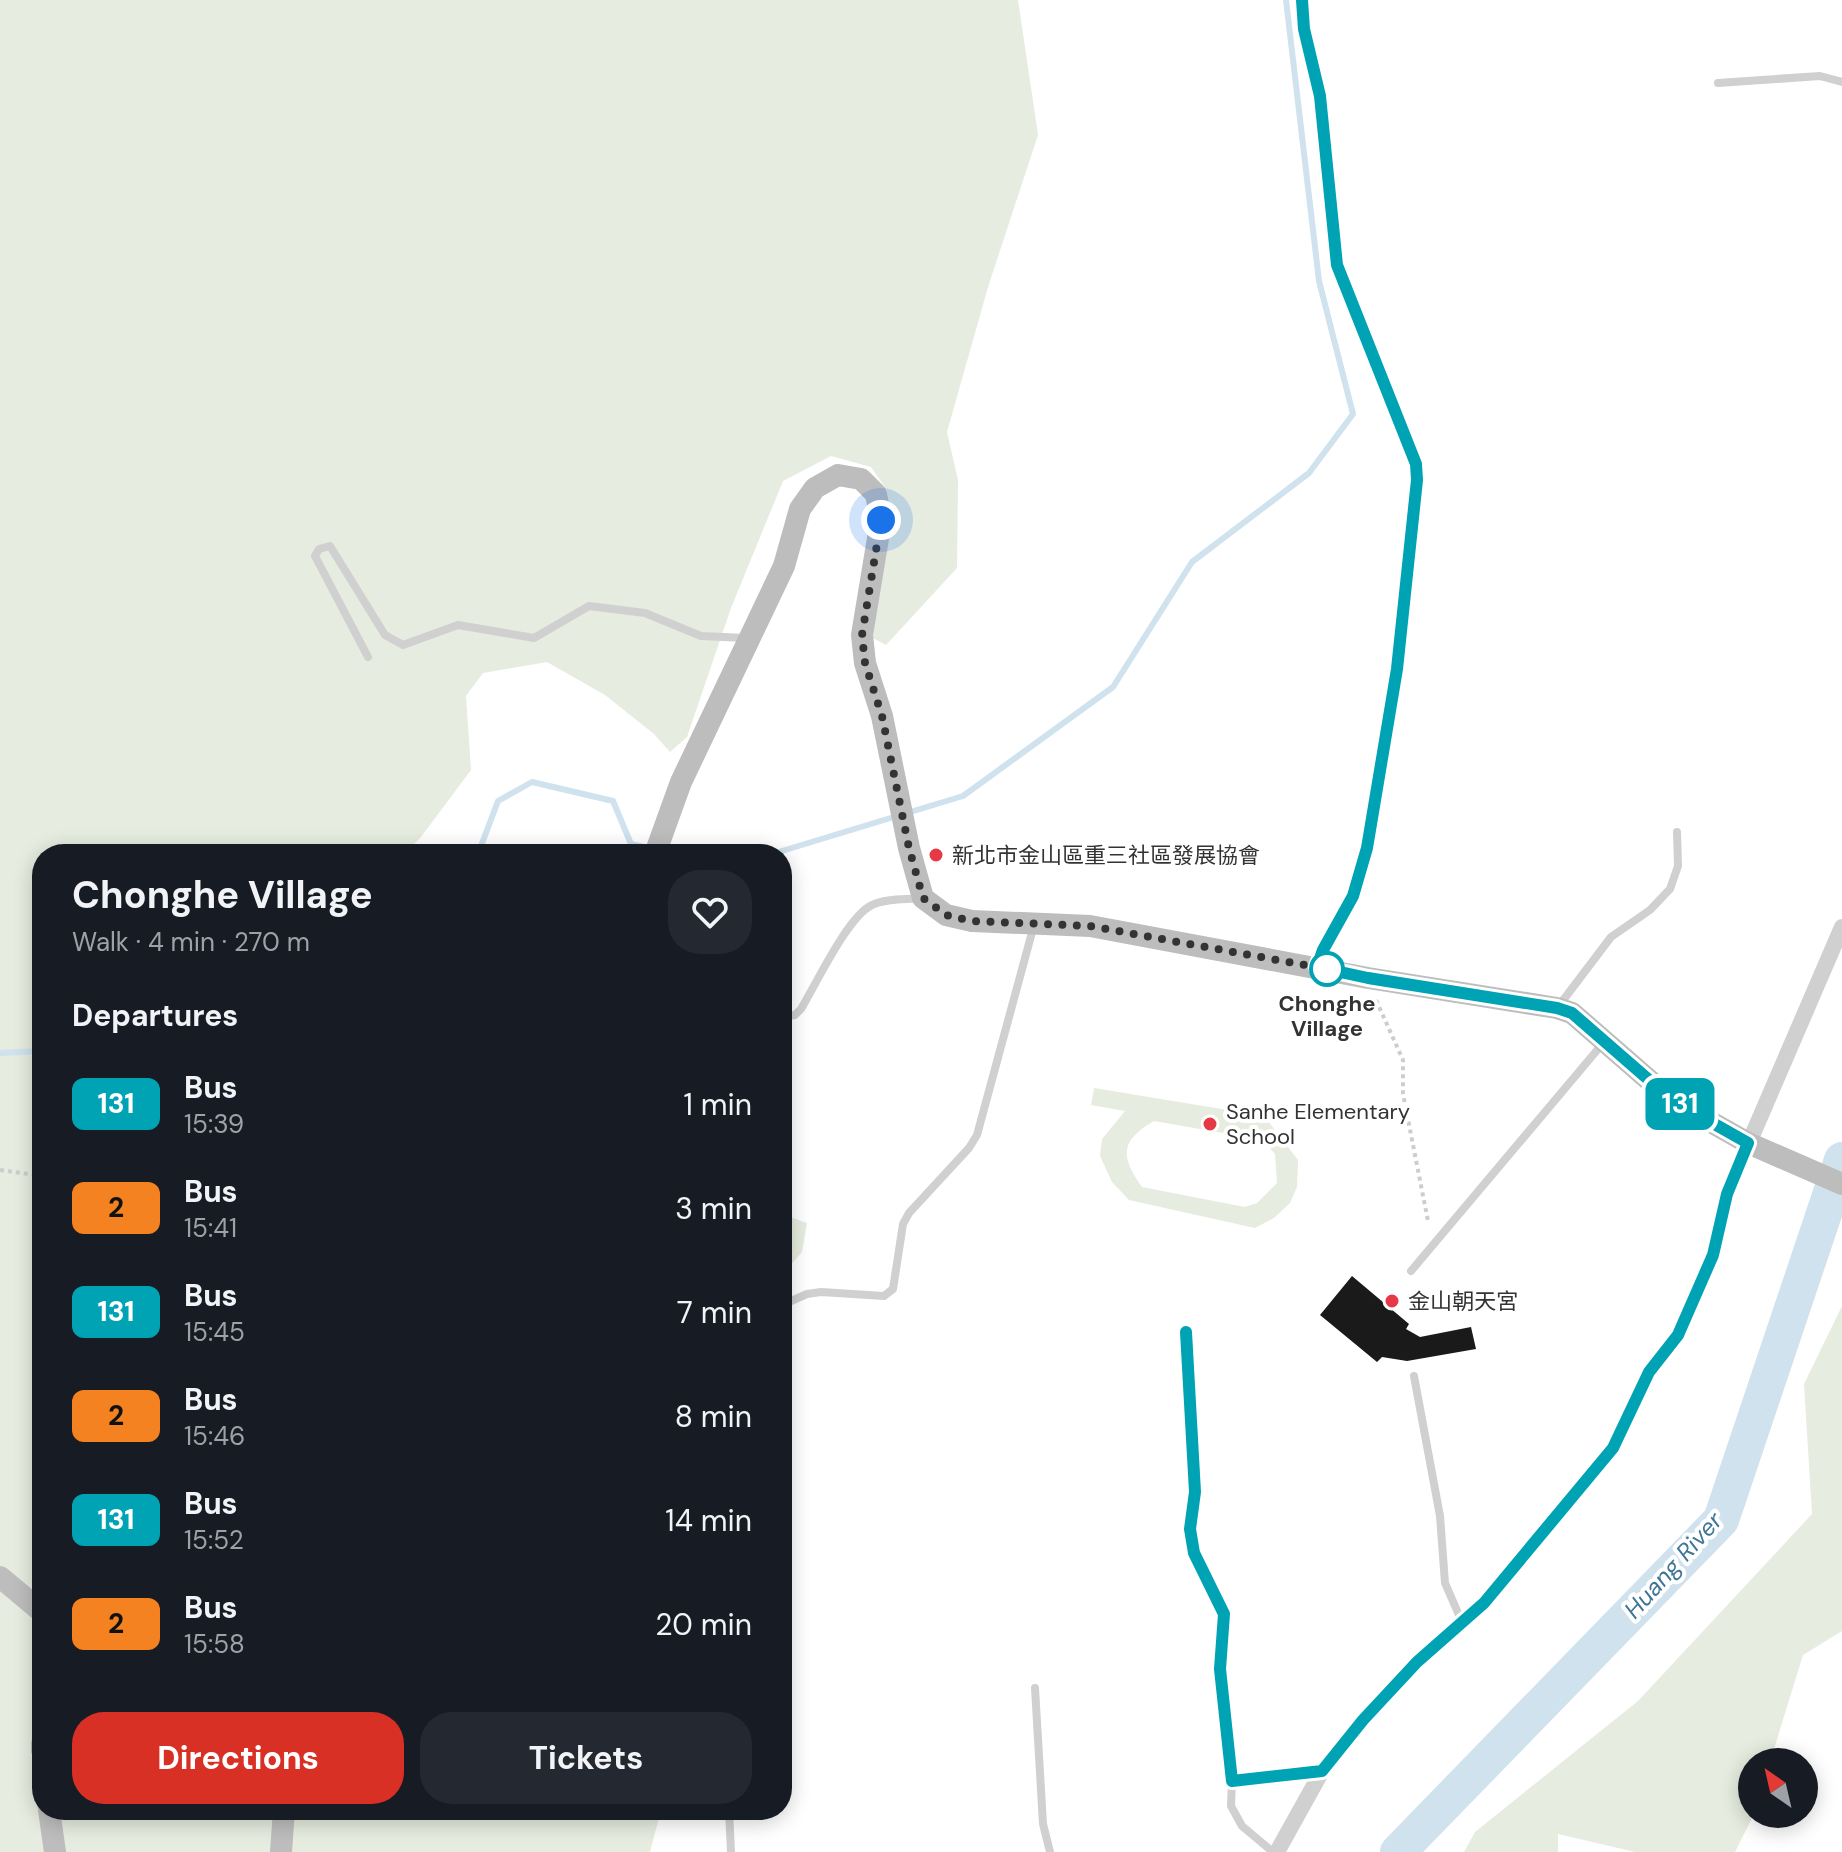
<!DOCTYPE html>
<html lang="en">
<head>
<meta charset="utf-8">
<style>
	:root { --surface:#171b24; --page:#242831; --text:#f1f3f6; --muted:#9ea1a6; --accent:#d93025 }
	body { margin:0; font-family:"DM Sans","Noto Sans TC",sans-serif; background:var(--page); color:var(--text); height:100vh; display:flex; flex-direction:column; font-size:30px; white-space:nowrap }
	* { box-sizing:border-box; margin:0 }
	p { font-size:26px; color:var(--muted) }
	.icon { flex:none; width:44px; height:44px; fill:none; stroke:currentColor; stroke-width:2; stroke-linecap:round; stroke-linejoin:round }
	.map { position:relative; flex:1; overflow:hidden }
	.panel { position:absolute; left:32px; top:844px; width:760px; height:976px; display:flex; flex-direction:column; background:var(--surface); border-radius:32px; box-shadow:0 4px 20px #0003 }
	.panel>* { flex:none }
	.badge { padding:0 16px; border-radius:12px; font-size:28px; line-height:52px }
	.needle { width:52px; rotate:326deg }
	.tools { position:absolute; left:1738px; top:1748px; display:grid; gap:16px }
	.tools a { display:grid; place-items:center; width:80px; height:80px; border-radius:50%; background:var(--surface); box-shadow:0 4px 20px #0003; font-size:40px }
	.you { position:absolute; width:40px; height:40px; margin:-20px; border:6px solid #fff; border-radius:50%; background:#1a73e8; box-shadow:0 0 0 12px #1a73e833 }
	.map>.badge { position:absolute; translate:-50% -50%; box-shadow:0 0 0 4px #fff }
	h2 { padding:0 40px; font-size:30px; line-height:72px }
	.round { display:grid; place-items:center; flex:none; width:84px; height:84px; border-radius:32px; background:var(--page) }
	.summary { display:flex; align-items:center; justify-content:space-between; height:136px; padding:0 40px }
	h1 { font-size:38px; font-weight:700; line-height:60px }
	.cta { display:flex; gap:16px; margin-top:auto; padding:16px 40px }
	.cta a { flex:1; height:92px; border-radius:32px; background:var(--accent); color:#fff; font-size:32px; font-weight:700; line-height:92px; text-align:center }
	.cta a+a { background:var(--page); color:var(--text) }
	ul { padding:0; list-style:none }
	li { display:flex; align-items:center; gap:24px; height:104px; padding:0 40px }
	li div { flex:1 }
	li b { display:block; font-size:30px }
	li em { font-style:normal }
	li .badge { min-width:88px; font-weight:700; text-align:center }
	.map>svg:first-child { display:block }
	.green { fill:#e6ecdf; fill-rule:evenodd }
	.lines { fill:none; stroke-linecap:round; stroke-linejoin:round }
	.stream { stroke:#cfe2ee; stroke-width:6 }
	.river { stroke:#cfe2ee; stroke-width:36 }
	.building { fill:#1a1a1a }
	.path { stroke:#cdcdcd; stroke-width:4; stroke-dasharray:4 4; stroke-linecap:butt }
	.lane { stroke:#d0d0d0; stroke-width:8 }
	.street { stroke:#d0d0d0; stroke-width:16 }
	.secondary { stroke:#bdbdbd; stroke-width:22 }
	.line-casing { stroke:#fff; stroke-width:18 }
	.line { stroke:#00a3b4; stroke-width:12 }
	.walk { stroke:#333; stroke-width:8; stroke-dasharray:0 14.4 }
	.poi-dot { fill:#e63946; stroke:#fff; stroke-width:3 }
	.stop-dot { fill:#fff; stroke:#00a3b4; stroke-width:4 }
	.labels { text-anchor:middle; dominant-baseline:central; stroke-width:8; stroke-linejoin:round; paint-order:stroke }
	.poi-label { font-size:22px; fill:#333; stroke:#fff; text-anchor:start }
	.stop-label { font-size:22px; font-weight:bold; fill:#333; stroke:#fff }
	.water-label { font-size:24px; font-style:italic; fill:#3f7597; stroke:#fff }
</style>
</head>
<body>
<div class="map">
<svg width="1842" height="1852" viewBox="0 0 1842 1852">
	<rect width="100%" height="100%" fill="#fff"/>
	<path class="green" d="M0,0h1018l20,135 -50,152 -41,145 11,48 -1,88 -71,77 -13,-7 14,-148 -16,-23 -40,-11 -48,25 -52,127 -44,129 -17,15 -16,-18 -49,-39 -58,-33 -64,11 -17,23 5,74 -50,67 -17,17h-362v956h619l-11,42h-650z
		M1094,1088l170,28 34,44 -1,27 -7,16 -16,15 -19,10 -126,-28 -17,-18 -12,-26 2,-17 23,-28 -34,-6zM1154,1121l109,19 12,14 2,29 -20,20 -12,4 -103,-20c-22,-31 -22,-46 12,-66z
		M782,1214l25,9 -5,29 -20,23z
		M1842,1306v325l-39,24 -33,107h-18v52h2l-19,38h-100l-77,-18v18h-94l11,-20 163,-131 174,-187 -8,-130z"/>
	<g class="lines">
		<path class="stream" d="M478,854l20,-53 34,-19 81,19 18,43 42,10
			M772,854l191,-58 150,-109 79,-125 117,-89 44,-59 -34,-133 -33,-281
			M0,1053l42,-2"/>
		<path class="river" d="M1398,1852l323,-332 121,-360"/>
	</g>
	<path class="building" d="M1352,1276l57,48 -3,5 14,8 51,-10 5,22 -69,12 -25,-4 -5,5 -57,-47z"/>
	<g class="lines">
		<path class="path" d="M1376,1000l27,60v34l25,127
			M0,1170l42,6"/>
		<path class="lane" d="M1718,83l102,-7 22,6
			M368,657l-53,-101 4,-7 11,-3 55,89 18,10 55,-20 76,13 55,-32 56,7 56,23 44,2
			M1318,966l5,-16 30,-54 14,-48 30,-179 8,-75
			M1558,1007l53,-70 39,-27 20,-21 8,-23 -1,-34
			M782,1017l13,-2 6,-6c15,-25 47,-93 71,-104 14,-7 35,-5 51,-7
			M1411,1271l193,-229
			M782,1305l25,-11 14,-2 63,4 9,-7 10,-65 6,-11 60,-65 8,-13 57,-210
			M1186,1332l9,160 -5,37 4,24 30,61 -4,55 12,112 -1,25 11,20 31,26
			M1414,1376l26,140 5,67 17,39
			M1035,1688l8,136 7,28
			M729,1810l2,42"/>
		<path class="street" d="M1302,0l2,29 16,67 17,169 79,199 1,16 -12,114
			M1232,1781l90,-10 41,-51 54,-58 67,-59 129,-155 36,-76 29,-37 35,-80 14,-61 115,-267
			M1277,1852l45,-81"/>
		<path class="secondary" d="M655,854l26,-72 103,-216 16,-57 15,-21 23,-13 23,4 15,15 5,26 -19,115 3,28 17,53 27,132 14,50 23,17 26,6 118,5 278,52 189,30 15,5 100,87 76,43 94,41
			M0,1577l42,35
			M42,1744v6
			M49,1810l6,42
			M281,1852l3,-42"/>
	</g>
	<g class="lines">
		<defs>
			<path id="line" d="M1186,1332l9,160 -5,37 4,24 30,61 -4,55 12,112 90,-10 41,-51 54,-58 67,-59 129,-155 36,-76 29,-37 35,-80 14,-61 21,-51 -76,-43 -100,-87 -15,-5 -189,-30 -51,-11 6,-17 30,-54 14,-48 30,-179 20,-189 -1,-16 -79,-199 -17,-169 -16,-67 -2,-29"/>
		</defs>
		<use href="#line" class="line-casing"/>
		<use href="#line" class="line"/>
		<path class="walk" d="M881,520l-19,115 3,28 17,53 27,132 14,50 23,17 26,6 118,5 237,43"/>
	</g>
	<g class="poi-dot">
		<circle cx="936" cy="855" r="8"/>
		<circle cx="1210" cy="1124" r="8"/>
		<circle cx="1392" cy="1301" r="8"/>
	</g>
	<circle class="stop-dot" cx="1327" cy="969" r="16"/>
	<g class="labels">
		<g class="poi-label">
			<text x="952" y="855">新北市金山區重三社區發展協會</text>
			<text x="1226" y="1111">Sanhe Elementary<tspan x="1226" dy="25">School</tspan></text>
			<text x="1408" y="1301">金山朝天宮</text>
		</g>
		<g class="stop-label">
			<text x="1327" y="1003">Chonghe<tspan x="1327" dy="25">Village</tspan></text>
		</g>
		<g class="water-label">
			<text transform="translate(1673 1565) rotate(-48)">Huang River</text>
		</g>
	</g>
</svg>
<div class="tools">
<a><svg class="needle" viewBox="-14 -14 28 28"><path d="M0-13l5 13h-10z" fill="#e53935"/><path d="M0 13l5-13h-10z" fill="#9ea1a6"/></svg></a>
</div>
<div class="you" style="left:881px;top:520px"></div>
<b class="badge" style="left:1680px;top:1104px;background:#00a3b4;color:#fff">131</b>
<section class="panel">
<div class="summary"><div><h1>Chonghe Village</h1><p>Walk · 4 min · 270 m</p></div><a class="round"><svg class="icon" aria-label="heart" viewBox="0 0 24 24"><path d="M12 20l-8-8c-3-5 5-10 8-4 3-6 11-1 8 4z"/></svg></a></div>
<h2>Departures</h2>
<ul>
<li><span class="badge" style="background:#00a3b4;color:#fff">131</span><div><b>Bus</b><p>15:39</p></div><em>1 min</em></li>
<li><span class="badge" style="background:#f58220;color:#111">2</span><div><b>Bus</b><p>15:41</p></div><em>3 min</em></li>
<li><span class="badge" style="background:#00a3b4;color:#fff">131</span><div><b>Bus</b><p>15:45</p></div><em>7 min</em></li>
<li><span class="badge" style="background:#f58220;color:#111">2</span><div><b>Bus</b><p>15:46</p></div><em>8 min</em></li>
<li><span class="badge" style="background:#00a3b4;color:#fff">131</span><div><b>Bus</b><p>15:52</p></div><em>14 min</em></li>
<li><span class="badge" style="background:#f58220;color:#111">2</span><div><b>Bus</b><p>15:58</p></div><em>20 min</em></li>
</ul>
<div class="cta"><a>Directions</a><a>Tickets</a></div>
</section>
</div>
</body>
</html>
